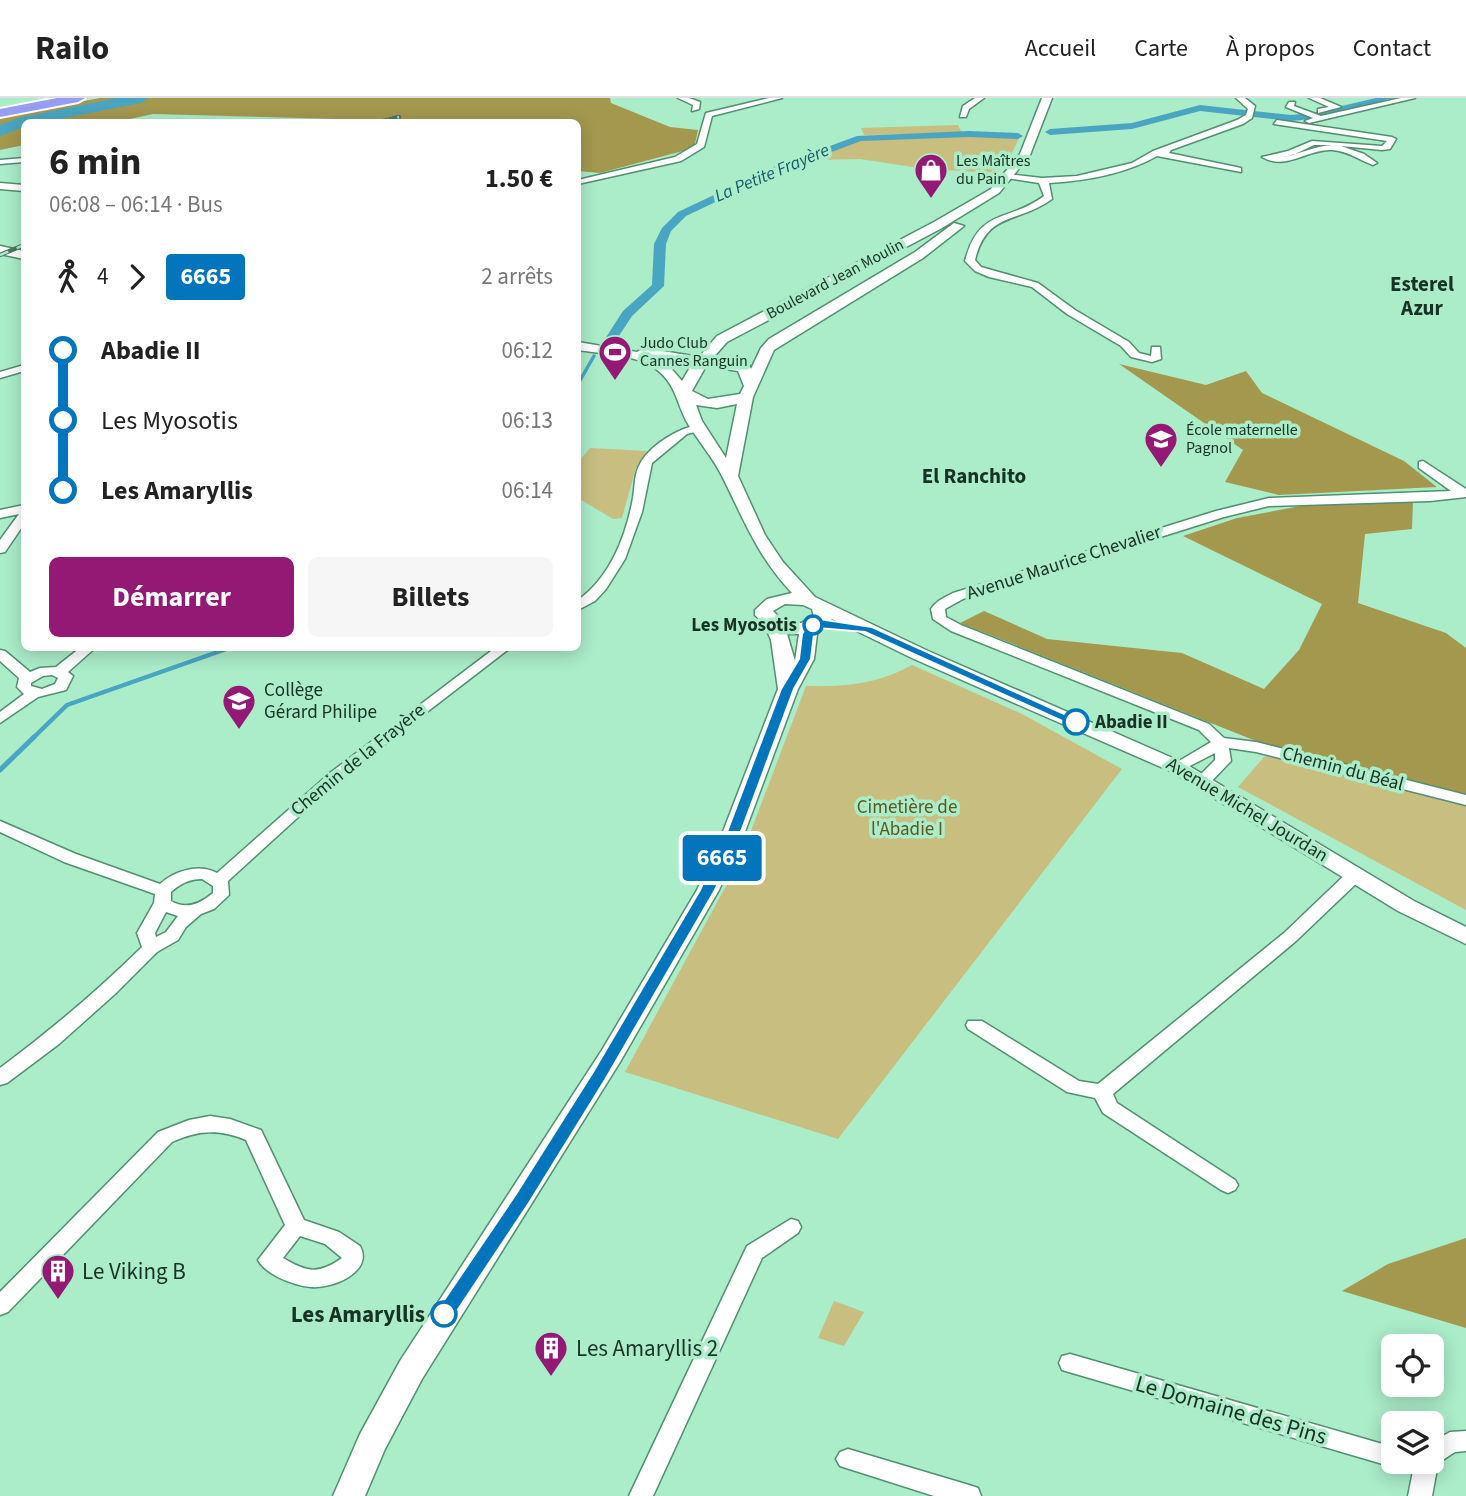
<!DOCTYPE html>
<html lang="fr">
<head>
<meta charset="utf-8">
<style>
	:root { --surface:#fff; --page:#f6f6f6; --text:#222; --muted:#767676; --line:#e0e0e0; --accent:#931975 }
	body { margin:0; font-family:"Source Sans 3",sans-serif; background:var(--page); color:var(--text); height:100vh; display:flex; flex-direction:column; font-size:26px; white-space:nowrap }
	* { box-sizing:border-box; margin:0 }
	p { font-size:23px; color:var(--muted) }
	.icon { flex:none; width:38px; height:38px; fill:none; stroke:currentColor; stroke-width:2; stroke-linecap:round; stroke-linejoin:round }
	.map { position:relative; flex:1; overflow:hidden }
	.side { position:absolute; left:21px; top:21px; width:560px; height:532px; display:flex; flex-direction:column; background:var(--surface); border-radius:10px; box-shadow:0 4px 18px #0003 }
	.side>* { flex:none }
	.badge { padding:0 14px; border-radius:5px; font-size:24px; line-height:46px }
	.tools { position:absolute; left:1381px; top:1236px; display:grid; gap:14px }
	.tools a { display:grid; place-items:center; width:63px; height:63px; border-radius:10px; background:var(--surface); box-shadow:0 4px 18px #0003; font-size:35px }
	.map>.badge { position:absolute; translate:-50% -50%; box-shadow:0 0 0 4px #fff }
	.legs { display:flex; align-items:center; gap:10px; height:77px; padding:0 28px; font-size:23px }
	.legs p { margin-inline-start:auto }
	.summary { display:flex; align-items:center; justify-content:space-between; height:119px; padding:0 28px }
	h1 { font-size:38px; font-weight:700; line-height:52px }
	.button { display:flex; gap:14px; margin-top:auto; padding:14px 28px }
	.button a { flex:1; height:80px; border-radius:10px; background:var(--accent); color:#fff; font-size:28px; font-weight:700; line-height:80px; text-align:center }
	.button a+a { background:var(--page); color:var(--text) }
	ul { padding:0 28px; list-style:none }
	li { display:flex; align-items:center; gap:24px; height:70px; font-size:26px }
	li i { display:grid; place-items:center; width:10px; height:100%; margin:0 9px; background:currentColor }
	li i::after { content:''; width:18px; height:18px; margin:-9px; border:5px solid; border-radius:50%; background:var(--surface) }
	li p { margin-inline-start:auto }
	li:first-child i { background:linear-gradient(#0000 50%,currentColor 0) }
	li:last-child i { background:linear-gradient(currentColor 50%,#0000 0) }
	header { display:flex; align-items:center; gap:42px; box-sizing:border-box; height:98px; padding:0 35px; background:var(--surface); border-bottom:2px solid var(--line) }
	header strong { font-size:33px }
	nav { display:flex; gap:38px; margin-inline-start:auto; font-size:24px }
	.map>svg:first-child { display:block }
	.green { fill:#c7be80 }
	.forest { fill:#a4984f }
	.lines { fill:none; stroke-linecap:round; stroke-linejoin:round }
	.stream-far2 { stroke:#49a5c1; stroke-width:3.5 }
	.stream-far1 { stroke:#49a5c1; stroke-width:4.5 }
	.stream { stroke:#49a5c1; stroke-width:5 }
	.canal { fill:#49a5c1; fill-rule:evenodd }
	.river { fill:#49a5c1; fill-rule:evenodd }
	.street-casing { stroke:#518f70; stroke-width:3 }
	.secondary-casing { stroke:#518f70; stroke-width:3 }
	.highway-casing { stroke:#fff; stroke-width:4 }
	.street { fill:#fff; fill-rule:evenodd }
	.secondary { fill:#fff; fill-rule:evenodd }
	.highway { fill:#989cf2; fill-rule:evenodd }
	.rail-casing { stroke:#4d7661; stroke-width:4.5 }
	.rail { stroke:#abecc9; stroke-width:2.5; stroke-dasharray:9; stroke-linecap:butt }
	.line-1 { fill:#0275bc; stroke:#fff; stroke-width:2 }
	.stop-1-dot { fill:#fff; stroke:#0275bc; stroke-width:3.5 }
	.labels { text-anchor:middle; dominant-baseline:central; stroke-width:7; stroke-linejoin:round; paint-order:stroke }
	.far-poi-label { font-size:16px; fill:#183225; stroke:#abecc9; text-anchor:start }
	.far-street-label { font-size:16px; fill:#183225; stroke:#abecc9 }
	.far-water-label { font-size:18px; font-style:italic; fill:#0f5c70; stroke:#abecc9 }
	.street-label { font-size:19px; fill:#183225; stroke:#abecc9 }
	.stop-label { font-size:19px; font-weight:bold; fill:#183225; stroke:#abecc9; text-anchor:end }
	.poi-label { font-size:19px; fill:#183225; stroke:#abecc9; text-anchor:start }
	.park-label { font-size:19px; fill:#5f571f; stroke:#abecc9 }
	.far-district-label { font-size:21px; font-weight:bold; fill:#183225; stroke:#abecc9 }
	.near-poi-label { font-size:23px; fill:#183225; stroke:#abecc9; text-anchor:start }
	.near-stop-label { font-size:23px; font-weight:bold; fill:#183225; stroke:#abecc9; text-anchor:end }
	.near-street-label { font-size:23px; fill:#183225; stroke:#abecc9 }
</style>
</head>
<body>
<header>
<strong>Railo</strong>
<nav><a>Accueil</a><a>Carte</a><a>À propos</a><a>Contact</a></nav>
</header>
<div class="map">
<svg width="1466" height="1398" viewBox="0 0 1466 1398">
	<rect width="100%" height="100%" fill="#abecc9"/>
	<path class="green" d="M958,27l4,8 -98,2 -3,-7z
		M971,38l48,2 -7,15 -16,20 -70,-4 -66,-10 -50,1 54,-21z
		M590,350l57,3 -11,17 -14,50 -9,1 -35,-21v-13l4,-2 -4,-2v-19z
		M912,567l110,49 100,55 -284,370 -213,-67 115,-212 66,-174c38,1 72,-2 106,-21z
		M1278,657l188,49v106l-228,-123 26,-30z
		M834,1203l30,11 -20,34 -26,-8z"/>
	<path class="forest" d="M100,0h510l1,5 59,24 28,3 -4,18 -94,25 -22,-2v-49h-213l5,-2 -217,-6 -37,8h-92v23l-24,5v-33z
		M1119,266l87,21 40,-14 16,22 142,68 33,26 -158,8 -54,-13 18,-32z
		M1413,402l-1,29 -47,5 -7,69 88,30 20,15v150l-210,-57 -296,-118 24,-12 63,28 135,14 82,36 35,-39 23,-46 -139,-68 54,-18 74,-14z
		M1466,1140v90l-124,-37 46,-27z"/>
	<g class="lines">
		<path class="stream-far2" d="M578,286l16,-28"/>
		<path class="stream-far1" d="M32,641l35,-34 162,-57"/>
		<path class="stream" d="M0,672l34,-33"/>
		<path class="canal" d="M1376,0h17l-81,21 -21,2 -91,-10 -68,18 -82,6 -5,-3 5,-3 82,-6 68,-18 91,10 21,-2z
			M969,33l49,2 5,3 -5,3 -49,-2 -108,4 -80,30 -95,45 -15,15 -5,13 -2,42 -32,30 -19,29h-8l-2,-3 20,-31 29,-26 2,-41 8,-16 16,-16 95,-45 84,-31z"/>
		<path class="river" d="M117,0h32l-8,5 -97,19h-20v5l-24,9v-11l22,-8z"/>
		<defs>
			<path id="street" d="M678,0h11l11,4 -1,7 -7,2 1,-6z
				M769,0h13l-70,18 -8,31 -23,14 -103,23v-4l97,-23 22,-13 9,-31z
				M975,0h9l-15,11 -3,8h-6l3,-11z
				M1236,0h9l10,8 -3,12 -9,6 -72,26 -2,3 72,15v4l-84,-16c-32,18 -71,25 -108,27l3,16c-34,25 -65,12 -77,61l6,7 57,16 37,27 54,32 10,11 12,3 1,-9h8l1,12 -9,3 -21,-5 -10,-11 -54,-32 -35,-27 -43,-10 -14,-6 -10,-10c14,-54 43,-38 79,-65l-5,-13 -33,-5v-4l36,4 35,-2 55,-13 21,-12 84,-31 9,-5 2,-6z
				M1309,0h11l21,9 -23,6v-4l11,-2z
				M1401,0h14l-106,25 -4,-2 8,-3 -27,-11 3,-5h6l-1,4 27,10z
				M1277,22l115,17 4,2 -6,10 -8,1 -41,-4 23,8 13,9 -4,2c-14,-5 -25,-14 -41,-15 -25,-1 -46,21 -70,7l26,-6 24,-10 70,5 5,-5 -113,-17zM1314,47h18c-19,1 -35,11 -53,12l14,-2z
				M24,60v4l-24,2v-4z
				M24,267v6l-24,7v-6z
				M698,327l6,3 -2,2 -15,4 -35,29 -10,49 -17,47 -19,30 -11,12 -17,9v-10c32,-22 48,-64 55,-102 2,-12 1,-25 8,-36 11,-18 38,-34 57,-37z
				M1423,363l43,28v8l-36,4 -161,5 -45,11 -261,82 -18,10 1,8 15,8 248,99 15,14 32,4 210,53v10l-210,-53 -27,-4 2,13 -3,3 -19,20h-12l-2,-3 2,-3 18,-18v-7l-33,17 -5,2 -8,-5 42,-25 -12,-12 -248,-99 -18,-12 -2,-10c6,-9 13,-11 22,-16l263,-82 53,-13 182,-7 -32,-23v-6z
				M24,407v19l-19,28 -5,1v-13l19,-26 -19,4v-8z
				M80,550h15l-27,24 5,4 -7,14 -28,7 -38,26v-11l24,-18 -7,-7 2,-9 -19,-17v-11l5,1 25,21 10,-4 16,-1zM52,577l6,3 -3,6 -13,5 -11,-3v-3l12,-7z
				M495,550h15l-170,131 -112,102 1,14 -15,14 -13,5 -15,13 -8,13 -21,12 -42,42 -56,50 -52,39 -7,2v-17c50,-37 97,-77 142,-121l-5,-14 17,-30 1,-9 -91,-32 -64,-30v-11l76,33 84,30c14,-13 39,-21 57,-11l113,-100zM202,781l11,7v7c-13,11 -27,17 -42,8v-9c10,-9 19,-13 31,-13zM166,814l12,4 -12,16 -10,5 -1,-4z
				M1355,772l8,5 -2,4 -65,62 -183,153 4,9 118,77 3,5 -3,5 -7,3 -7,-3 -118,-77 -8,-15 -28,-6 -99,-63 -2,-4 2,-4h14l97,60 19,3 186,-151 65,-62z
				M210,1018l20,3 31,11 43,90 35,12 21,14c14,26 -28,43 -49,41 -16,-1 -45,-12 -53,-27l27,-35 -39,-85c-27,-11 -47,-10 -74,2l-164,170 -8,3v-23l158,-160 31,-12zM300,1138l25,8 17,14c-24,17 -35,14 -59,0z
				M791,1121l7,2 3,6 -3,6 -36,25 -109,238h-24l118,-250z
				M1070,1256l323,93v14h10l-10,6 -331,-97 -3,-7 3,-7z
				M1466,1333v20l-11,1 -17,11 -6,33h-24l7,-35h17v-19l18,-10z
				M848,1351l121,36 9,3 3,8h-47l-94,-30 -4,-7 4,-7z"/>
			<path id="secondary" d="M1042,0h10l-22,57 -31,38 -57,35 -215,114 -15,17 37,6 2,4 10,-21 8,-9 146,-87 39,-29 10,3 -41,32 -149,92 -21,47 -15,79 27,59 18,27 32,35 113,54 256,112 230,138 52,26v17l-68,-33 -228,-140 -256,-112 -82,-40 -15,15 -3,25 -16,30 -52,140 -27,61 -99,172 -198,317 -37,70 -20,47h-32l27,-62 40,-73 202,-311 95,-160 27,-61 54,-140 -7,-49 -6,-14 -10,-11v-5l12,-11 25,-6c-35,-38 -46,-69 -69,-115 -9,-19 -24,-36 -35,-54 -12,-21 -11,-39 -32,-55 -21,-15 -54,-15 -78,-19v-8l59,10 7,-4 55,9 18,-21 217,-114 57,-33 29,-35zM655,260l37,6 -10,17 -13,-15zM706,268l32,5 6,15 -4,8 -32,5 -16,-8zM737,306l-11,54 -24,-37 -6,-16 21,3zM785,506l18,1 9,4 2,8 -13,6 -18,-2 -10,-10zM787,536h12l-4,27z
				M0,85l24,2v6l-24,-2z
				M0,148l24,5v8l-24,-5z"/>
			<path id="highway" d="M57,0h28l-7,4 -78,15v-8z"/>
		</defs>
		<use href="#street" class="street-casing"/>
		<use href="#secondary" class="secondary-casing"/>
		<use href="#highway" class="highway-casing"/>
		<use href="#street" class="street"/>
		<use href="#secondary" class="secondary"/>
		<use href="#highway" class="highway"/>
		<defs>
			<path id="rail" d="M380,24l19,-5
				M0,157l24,-10"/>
		</defs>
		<use href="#rail" class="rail-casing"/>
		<use href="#rail" class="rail"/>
	</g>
	<path class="line-1" d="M819,521l53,8 210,95 -6,4 -5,-1 -206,-93 -47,-4 -4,6 -3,25 -17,30 -52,140 -27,61 -110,190 -76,123 -78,117 -7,2 -6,-2 -3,-6 3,-5 78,-115 77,-122 107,-182 28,-61 53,-140 18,-30 3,-25 7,-11z"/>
	<defs>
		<symbol id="shop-pin" viewBox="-11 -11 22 30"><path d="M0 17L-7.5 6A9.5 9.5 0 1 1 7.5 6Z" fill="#931975" stroke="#abecc9"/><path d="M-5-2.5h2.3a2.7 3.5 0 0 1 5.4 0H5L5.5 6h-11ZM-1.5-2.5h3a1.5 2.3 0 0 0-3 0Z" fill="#fff"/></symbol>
		<symbol id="stadium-pin" viewBox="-11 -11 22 30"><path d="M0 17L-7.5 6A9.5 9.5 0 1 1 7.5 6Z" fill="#931975" stroke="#abecc9"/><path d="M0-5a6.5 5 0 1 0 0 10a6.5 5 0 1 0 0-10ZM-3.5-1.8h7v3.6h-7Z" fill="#fff"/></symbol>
		<symbol id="school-pin" viewBox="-11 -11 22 30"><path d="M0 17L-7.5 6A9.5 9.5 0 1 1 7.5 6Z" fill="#931975" stroke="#abecc9"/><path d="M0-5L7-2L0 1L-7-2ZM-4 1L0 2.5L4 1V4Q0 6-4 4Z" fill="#fff"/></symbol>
		<symbol id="building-pin" viewBox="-11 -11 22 30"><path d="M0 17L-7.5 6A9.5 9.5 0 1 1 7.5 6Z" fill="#931975" stroke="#abecc9"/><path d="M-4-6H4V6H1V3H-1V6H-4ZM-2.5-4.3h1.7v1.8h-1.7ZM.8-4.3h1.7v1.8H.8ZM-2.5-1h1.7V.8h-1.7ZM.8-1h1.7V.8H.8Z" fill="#fff"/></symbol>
	</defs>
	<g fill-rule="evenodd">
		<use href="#shop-pin" x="912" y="53" width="38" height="52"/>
		<use href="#stadium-pin" x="596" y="235" width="38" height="52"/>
		<use href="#school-pin" x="1142" y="322" width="38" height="52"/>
		<use href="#school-pin" x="220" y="584" width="38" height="52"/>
		<use href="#building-pin" x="39" y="1154" width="38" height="52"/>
		<use href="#building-pin" x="532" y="1231" width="38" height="52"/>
	</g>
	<g class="stop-1-dot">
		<circle cx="813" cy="527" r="9"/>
		<circle cx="1076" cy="624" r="12"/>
		<circle cx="444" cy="1216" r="12"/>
	</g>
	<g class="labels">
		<g class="far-poi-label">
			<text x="956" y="63">Les Maîtres<tspan x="956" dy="18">du Pain</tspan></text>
			<text x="640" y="245">Judo Club<tspan x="640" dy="18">Cannes Ranguin</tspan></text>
			<text x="1186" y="332">École maternelle<tspan x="1186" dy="18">Pagnol</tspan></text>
		</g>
		<g class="far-street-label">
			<text transform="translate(835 181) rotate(-28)">Boulevard Jean Moulin</text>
		</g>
		<g class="far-water-label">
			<text transform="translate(772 75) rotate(-23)">La Petite Frayère</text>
		</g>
		<g class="street-label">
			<text transform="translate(1064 465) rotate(-18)">Avenue Maurice Chevalier</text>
			<text transform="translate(358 662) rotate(-39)">Chemin de la Frayère</text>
			<text transform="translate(1343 671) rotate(15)">Chemin du Béal</text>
			<text transform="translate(1247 712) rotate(31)">Avenue Michel Jourdan</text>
		</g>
		<g class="stop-label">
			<text x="797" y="527">Les Myosotis</text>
			<text x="1095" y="624" text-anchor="start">Abadie II</text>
		</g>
		<g class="poi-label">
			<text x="264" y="592">Collège<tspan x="264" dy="22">Gérard Philipe</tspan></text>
		</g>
		<g class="park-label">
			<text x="907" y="709">Cimetière de<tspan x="907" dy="22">l'Abadie I</tspan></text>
		</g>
		<g class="far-district-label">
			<text x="1422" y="186">Esterel<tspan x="1422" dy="24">Azur</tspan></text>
			<text x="974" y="378">El Ranchito</text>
		</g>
		<g class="near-poi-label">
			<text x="82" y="1173">Le Viking B</text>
			<text x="576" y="1250">Les Amaryllis 2</text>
		</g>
		<g class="near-stop-label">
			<text x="425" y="1216">Les Amaryllis</text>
		</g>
		<g class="near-street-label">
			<text transform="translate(1231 1312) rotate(16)">Le Domaine des Pins</text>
		</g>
	</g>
</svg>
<div class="tools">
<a><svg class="icon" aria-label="locate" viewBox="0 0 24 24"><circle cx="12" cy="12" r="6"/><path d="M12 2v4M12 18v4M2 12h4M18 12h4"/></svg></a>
<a><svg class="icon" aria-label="layers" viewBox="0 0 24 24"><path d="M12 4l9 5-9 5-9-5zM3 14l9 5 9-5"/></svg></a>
</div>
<b class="badge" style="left:722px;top:760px;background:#0275bc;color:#fff">6665</b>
<section class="side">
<div class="summary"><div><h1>6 min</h1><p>06:08 – 06:14 · Bus</p></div><b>1.50 €</b></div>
<div class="legs"><svg class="icon" aria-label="walk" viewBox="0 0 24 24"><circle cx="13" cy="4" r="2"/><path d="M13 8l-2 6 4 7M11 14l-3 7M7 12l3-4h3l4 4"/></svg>4<svg class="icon" aria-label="forward" viewBox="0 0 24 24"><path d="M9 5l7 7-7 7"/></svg><b class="badge" style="background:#0275bc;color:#fff">6665</b><p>2 arrêts</p></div>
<ul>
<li><i style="color:#0275bc"></i><b>Abadie II</b><p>06:12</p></li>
<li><i style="color:#0275bc"></i><span>Les Myosotis</span><p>06:13</p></li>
<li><i style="color:#0275bc"></i><b>Les Amaryllis</b><p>06:14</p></li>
</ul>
<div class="button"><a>Démarrer</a><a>Billets</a></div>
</section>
</div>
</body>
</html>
